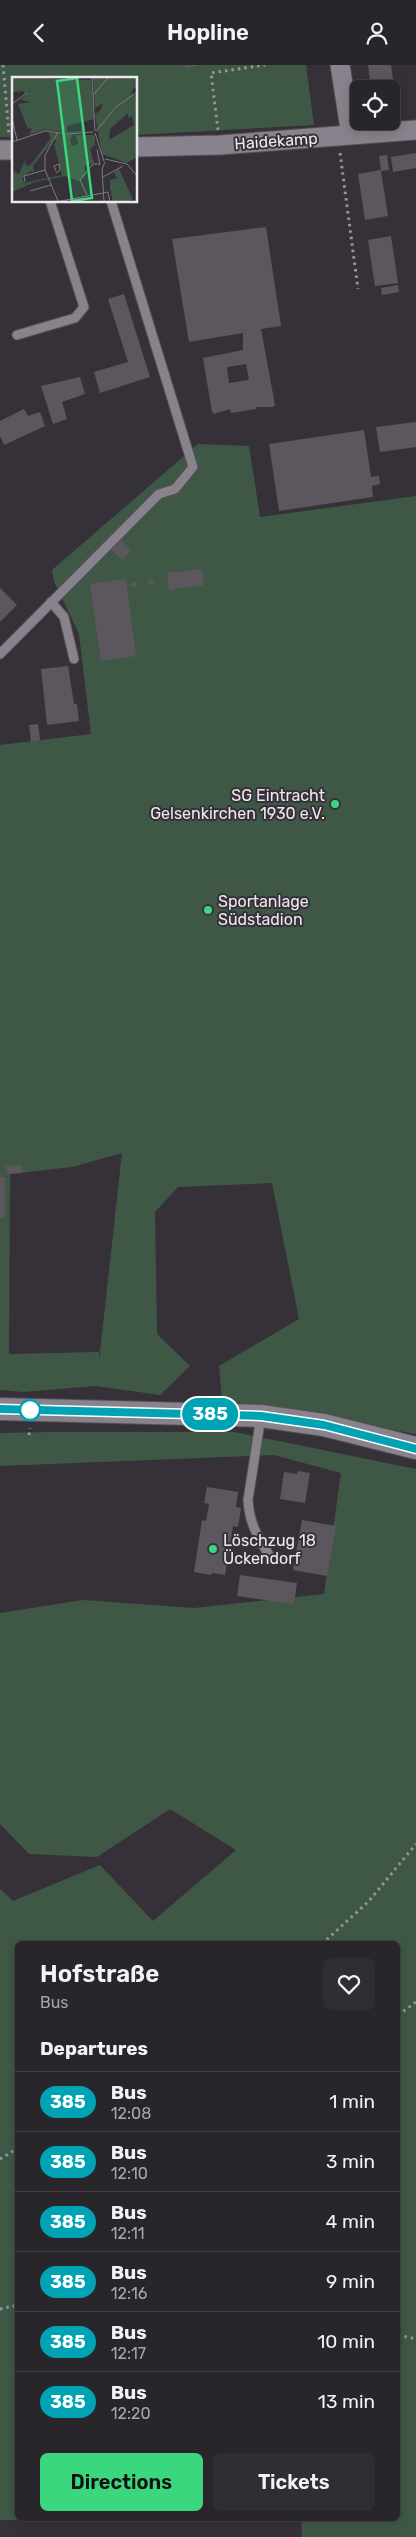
<!DOCTYPE html>
<html lang="en">
<head>
<meta charset="utf-8">
<style>
	:root { --surface:#28252b; --page:#302d33; --text:#f1f3f6; --muted:#a5a5a9; --line:#444247; --accent:#3bd77f }
	body { margin:0; font-family:Rubik,sans-serif; background:var(--page); color:var(--text); height:100vh; display:flex; flex-direction:column; font-size:19px; white-space:nowrap }
	* { box-sizing:border-box; margin:0 }
	p { font-size:16px; color:var(--muted) }
	.icon { flex:none; width:28px; height:28px; fill:none; stroke:currentColor; stroke-width:2; stroke-linecap:round; stroke-linejoin:round }
	.map { position:relative; flex:1; overflow:hidden }
	.drawer { position:absolute; left:15px; top:1876px; width:385px; height:580px; display:flex; flex-direction:column; background:var(--surface); border-radius:8px; box-shadow:0 2px 12px #0003,0 0 0 1px var(--line) }
	.drawer>* { flex:none }
	.badge { padding:0 10px; border-radius:16px; font-size:18px; line-height:32px }
	.controls { position:absolute; left:350px; top:15px; display:grid; gap:10px }
	.controls a { display:grid; place-items:center; width:50px; height:50px; border-radius:8px; background:var(--surface); box-shadow:0 2px 12px #0003,0 0 0 1px var(--line); font-size:25px }
	.map>.badge { position:absolute; translate:-50% -50%; box-shadow:0 0 0 2px #fff }
	h2 { padding:0 25px; font-size:19px; line-height:45px }
	.round { display:grid; place-items:center; flex:none; width:52px; height:52px; border-radius:8px; background:var(--page) }
	.summary { display:flex; align-items:center; justify-content:space-between; height:85px; padding:0 25px }
	h1 { font-size:24px; font-weight:600; line-height:38px }
	.action { display:flex; gap:10px; margin-top:auto; padding:10px 25px }
	.action a { flex:1; height:58px; border-radius:8px; background:var(--accent); color:#111; font-size:20px; font-weight:600; line-height:58px; text-align:center }
	.action a+a { background:var(--page); color:var(--text) }
	ul { padding:0; list-style:none }
	li { display:flex; align-items:center; gap:15px; height:60px; padding:0 25px; border-top:1px solid var(--line) }
	li div { flex:1 }
	li b { display:block; font-size:19px }
	li em { font-style:normal }
	li .badge { min-width:55px; font-weight:700; text-align:center }
	header { display:flex; justify-content:space-between; align-items:center; height:65px; padding:0 25px; background:var(--surface); font-size:22px; font-weight:600 }
	.map>svg:first-child { display:block }
	.green { fill:#3f5846; fill-rule:evenodd }
	.building { fill:#5c575f; fill-rule:evenodd }
	.lines { fill:none; stroke-linecap:round; stroke-linejoin:round }
	.service-casing { stroke:#544f56; stroke-width:11 }
	.minor-casing { stroke:#544f56; stroke-width:21 }
	.tertiary-casing { stroke:#544f56; stroke-width:24 }
	.path { stroke:#98949b; stroke-width:3; stroke-dasharray:2.5 4; stroke-linecap:butt }
	.service { stroke:#87828b; stroke-width:9 }
	.minor { stroke:#87828b; stroke-width:19 }
	.tertiary { stroke:#87828b; stroke-width:22 }
	.line-casing { stroke:#fff; stroke-width:11 }
	.line { stroke:#00a3b4; stroke-width:8 }
	.poi-dot { fill:#3bd77f; stroke:#363139; stroke-width:2 }
	.stop-dot { fill:#fff; stroke:#00a3b4; stroke-width:2.5 }
	.labels { text-anchor:middle; dominant-baseline:central; stroke-width:4; stroke-linejoin:round; paint-order:stroke }
	.street-label { font-size:16px; fill:#ece8ee; stroke:#363139 }
	.poi-label { font-size:16px; fill:#ece8ee; stroke:#363139; text-anchor:start }
	.inset-road { fill:none; stroke:#7f7a81; stroke-width:1 }
	.view { fill:#3bd77f; fill-opacity:0.15; stroke:#3bd77f; stroke-width:2.5 }
	.inset-edge { fill:none; stroke:#ece8ee; stroke-width:2.5 }
</style>
</head>
<body>
<header><svg class="icon" aria-label="back" viewBox="0 0 24 24"><path d="M15 5l-7 7 7 7"/></svg>Hopline<svg class="icon" aria-label="person" viewBox="0 0 24 24"><circle cx="12" cy="8" r="4"/><path d="M4 21q1-7 8-7t8 7"/></svg></header>
<div class="map">
<svg width="416" height="2472" viewBox="0 0 416 2472">
	<rect width="100%" height="100%" fill="#363139"/>
	<path class="green" d="M0,0h306l8,60 -178,10v-56h-122v58h-14z
		M198,379l51,2 11,71 156,-21v938l-194,-34 -3,-34 80,-47 -27,-136 -94,4 -23,25 2,122 33,32 -30,29 -64,-9 -73,6 -23,-2v-645l91,-11 -12,-100 -25,-53 -2,-11zM122,1088l-23,208v-9l-90,2 1,-180 62,-7z
		M52,1367h182l182,37v1068h-114l-1,-18 -301,1v-631l13,12 87,-36 53,56 83,-71 -66,-41 -73,48 -68,-3 -29,-30v-211l83,-13 111,8 130,-14 17,-121 -67,-18 -274,11v-33zM18,1879h380v575h-380z"/>
	<path class="building" d="M185,0h13v1l-13,2z
		M368,0h23l6,43 -6,1v-20h-20z
		M416,88v15l-23,4 -2,-15z
		M387,90l2,15 -8,1 7,45 -23,4 -7,-46 23,-4 -2,-14z
		M266,162l15,99 -20,3 14,76 -2,2h-17v2l-25,4 -1,-4 -16,5 -2,-2 -9,-54 40,-8v-17l-54,9 -17,-103zM246,299l3,16 -20,3 -2,-16z
		M391,171l7,47 -23,3 -7,-46z
		M398,220l1,7 -17,3 -1,-7z
		M124,229l26,83 -50,16 -6,-21 34,-10 -20,-63z
		M80,312l5,17 -23,8 5,17 -14,5 -12,-38z
		M24,344l4,7 12,-4 5,14 -41,19 -4,-9v-15z
		M416,357v25l-36,5 -4,-25z
		M364,365l7,47 8,-1 1,8 -8,2 1,11 -94,14 -10,-67z
		M120,474l11,11 -8,10 -13,-11z
		M202,504l2,16 -35,5 -2,-17z
		M126,514l10,77 -35,5 -11,-77z
		M153,514l1,5 -5,1 -1,-5z
		M131,517h5l1,5h-5z
		M0,523l17,17 -17,17z
		M68,601l6,38h3l2,17 -32,4 -6,-56z
		M38,659l2,16 -9,2 -2,-17z
		M21,1100l1,8 -15,1 -1,-8z
		M0,1112h5v41h-5z
		M298,1406l12,2 -5,30 -25,-4 4,-27 13,2z
		M207,1422l31,5 -2,15 5,1 -3,19 -5,-1 -8,49 -13,-2 -1,2 -17,-3 8,-52 4,1 3,-17 -5,-1z
		M302,1455l34,6 -9,50 -34,-6z
		M240,1510l57,8 -3,21 -57,-8z"/>
	<g class="lines">
		<defs>
			<path id="service" d="M17,270l58,-17 9,-11 -34,-106
				M51,537l13,15 10,42
				M0,589l159,-160 16,-5 18,-22 -82,-266
				M261,1351l-13,84c1,22 9,36 21,55"/>
			<path id="minor" d="M340,0l11,70
				M136,82l84,-2 196,-15
				M0,85h14"/>
			<path id="tertiary" d="M0,1344l261,7 63,9 92,23"/>
		</defs>
		<use href="#service" class="service-casing"/>
		<use href="#minor" class="minor-casing"/>
		<use href="#tertiary" class="tertiary-casing"/>
		<path class="path" d="M3,0l6,69
			M218,65l-7,-57 54,-8
			M340,88l18,136
			M29,1370l1,-7
			M322,1879l47,-43 47,-57
			M398,1950l18,-13
			M0,2094l18,-11
			M0,2244l18,-4
			M398,2270l18,4"/>
		<use href="#service" class="service"/>
		<use href="#minor" class="minor"/>
		<use href="#tertiary" class="tertiary"/>
	</g>
	<g class="lines">
		<defs>
			<path id="line" d="M0,1344l261,7 63,9 92,24"/>
		</defs>
		<use href="#line" class="line-casing"/>
		<use href="#line" class="line"/>
	</g>
	<g class="poi-dot">
		<circle cx="335" cy="739" r="5"/>
		<circle cx="208" cy="845" r="5"/>
		<circle cx="213" cy="1484" r="5"/>
	</g>
	<circle class="stop-dot" cx="30" cy="1345" r="10"/>
	<g class="labels">
		<g class="street-label">
			<text transform="translate(276 76) rotate(-4)">Haidekamp</text>
		</g>
		<g class="poi-label">
			<text x="325" y="730" text-anchor="end">SG Eintracht<tspan x="325" dy="18">Gelsenkirchen 1930 e.V.</tspan></text>
			<text x="218" y="836">Sportanlage<tspan x="218" dy="18">Südstadion</tspan></text>
			<text x="223" y="1475">Löschzug 18<tspan x="223" dy="18">Ückendorf</tspan></text>
		</g>
	</g>
	<g transform="translate(12 12)">
		<rect width="125" height="125" fill="#363139"/>
		<path d="M0,0l79,3 3,39 -27,7v6l22,-1 -17,2 -28,-3 -15,5 3,-7 -4,1 -10,-25 13,-2 -10,-2 5,-5 -3,-4 -11,1zM81,0h44v12l-3,-2 -3,7 6,2v61l-10,6 -25,-9 -7,-40 5,-3 3,-8 -8,5zM116,36v5l4,-2 2,9 -25,15 1,-11zM36,55l25,3 -3,4 2,7 6,-2 -2,-9h19v10l-5,4 4,14 -10,3 2,8 -6,7 -15,-5 -30,6 -23,10v-22l7,4 7,-16 -1,7 4,1 4,-4 18,-24zM42,62l3,1 -3,4 8,31 -38,8 -2,-5 8,-7 4,1 -1,-6zM107,92l14,30 -7,3h-13l-3,-14v-8l7,-2 -3,-6z" fill="#3f5846" fill-rule="evenodd"/>
		<path class="inset-road" d="M80,0l3,54M81,18l16,-18M0,27l15,-11M0,41l5,22M84,54l19,-23 22,-16M83,56l9,28M0,65l33,-11 23,3 25,-2M85,72l3,16M93,82l22,5 10,12M33,93l13,31M44,96l4,-3 -1,-6 -5,2 2,5M91,100l20,-11M13,105l-1,-6 21,-6v-15l13,-23M18,114l21,-6M75,118l-7,-15 13,-16h7M44,125l52,-10 2,10M92,125l-2,-33 3,-7"/>
		<path class="view" d="M65,1l15,120 -20,3 -15,-120z"/>
		<rect width="125" height="125" class="inset-edge"/>
	</g>
</svg>
<div class="controls">
<a><svg class="icon" aria-label="locate" viewBox="0 0 24 24"><circle cx="12" cy="12" r="6"/><path d="M12 2v4M12 18v4M2 12h4M18 12h4"/></svg></a>
</div>
<b class="badge" style="left:210px;top:1349px;background:#00a3b4;color:#fff">385</b>
<section class="drawer">
<div class="summary"><div><h1>Hofstraße</h1><p>Bus</p></div><a class="round"><svg class="icon" aria-label="heart" viewBox="0 0 24 24"><path d="M12 20l-8-8c-3-5 5-10 8-4 3-6 11-1 8 4z"/></svg></a></div>
<h2>Departures</h2>
<ul>
<li><span class="badge" style="background:#00a3b4;color:#fff">385</span><div><b>Bus</b><p>12:08</p></div><em>1 min</em></li>
<li><span class="badge" style="background:#00a3b4;color:#fff">385</span><div><b>Bus</b><p>12:10</p></div><em>3 min</em></li>
<li><span class="badge" style="background:#00a3b4;color:#fff">385</span><div><b>Bus</b><p>12:11</p></div><em>4 min</em></li>
<li><span class="badge" style="background:#00a3b4;color:#fff">385</span><div><b>Bus</b><p>12:16</p></div><em>9 min</em></li>
<li><span class="badge" style="background:#00a3b4;color:#fff">385</span><div><b>Bus</b><p>12:17</p></div><em>10 min</em></li>
<li><span class="badge" style="background:#00a3b4;color:#fff">385</span><div><b>Bus</b><p>12:20</p></div><em>13 min</em></li>
</ul>
<div class="action"><a>Directions</a><a>Tickets</a></div>
</section>
</div>
</body>
</html>
